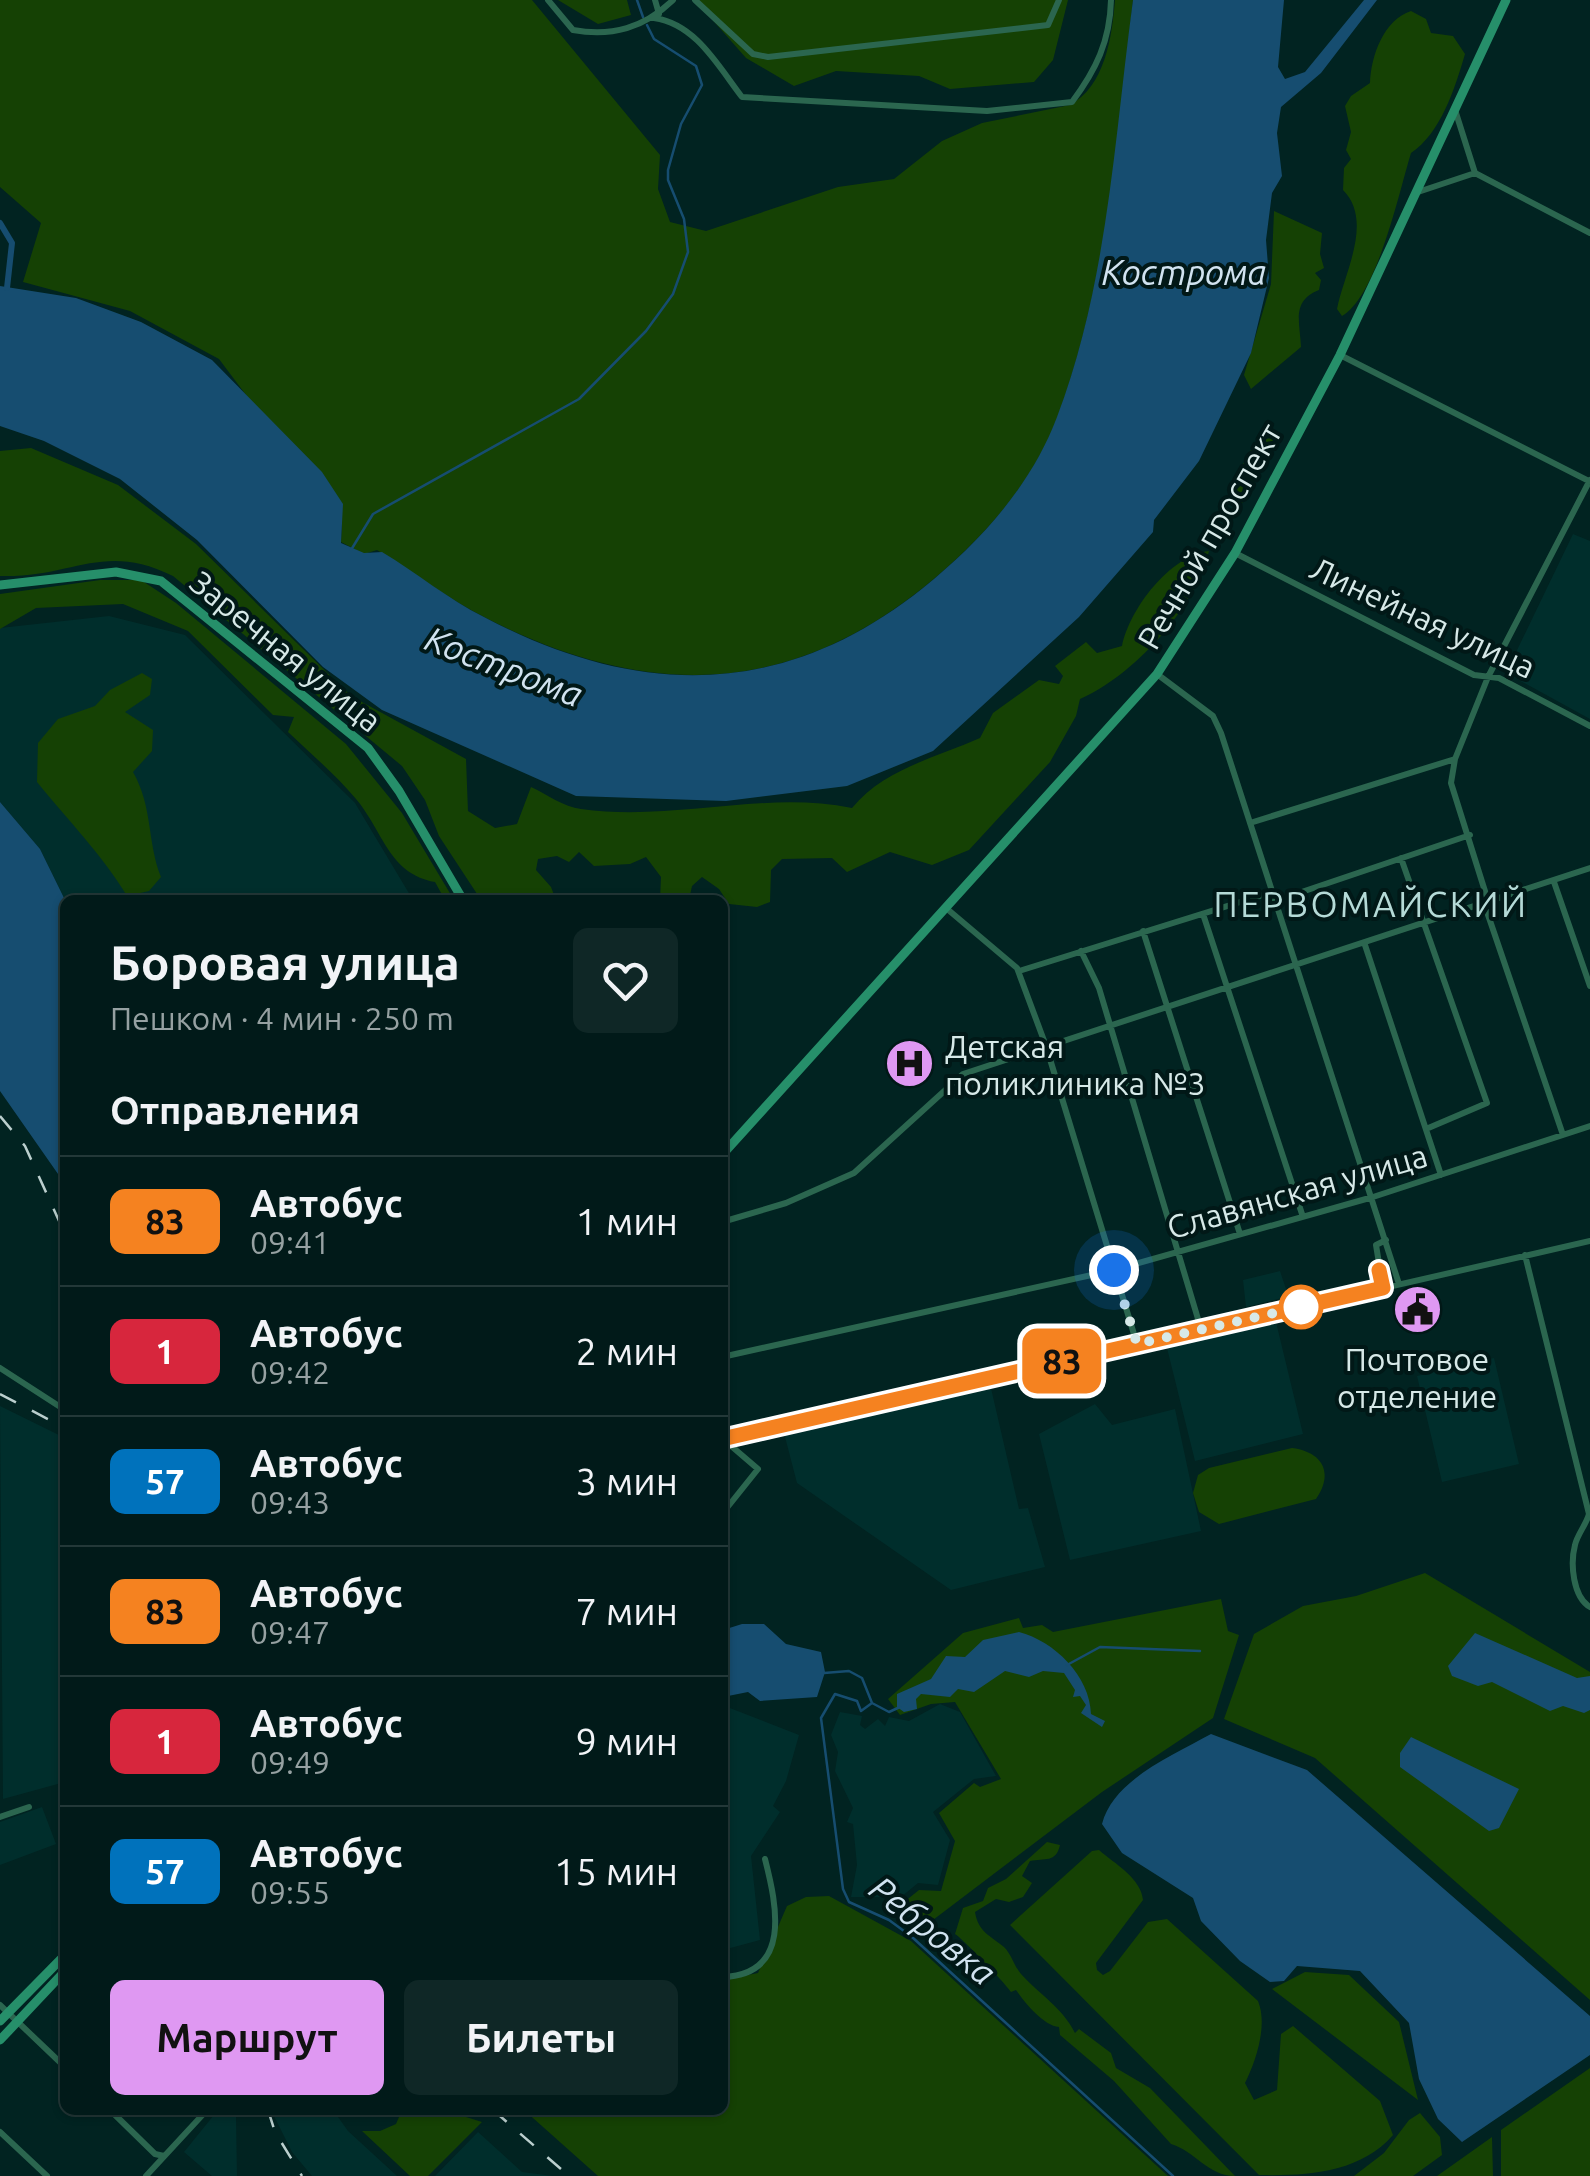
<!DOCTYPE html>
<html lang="ru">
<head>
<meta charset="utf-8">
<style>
	:root { --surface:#011a19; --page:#0f2726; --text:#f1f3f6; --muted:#96a1a2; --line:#233838; --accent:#df98f2 }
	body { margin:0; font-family:Ubuntu,sans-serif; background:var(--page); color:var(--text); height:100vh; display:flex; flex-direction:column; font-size:38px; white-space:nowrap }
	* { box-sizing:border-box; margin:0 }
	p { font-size:32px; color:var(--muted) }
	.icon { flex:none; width:55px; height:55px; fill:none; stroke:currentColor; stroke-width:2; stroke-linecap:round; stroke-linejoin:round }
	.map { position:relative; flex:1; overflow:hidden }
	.sheet { position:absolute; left:60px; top:895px; width:668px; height:1220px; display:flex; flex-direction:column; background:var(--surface); border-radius:15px; box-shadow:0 2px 8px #0004,0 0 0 2px var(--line) }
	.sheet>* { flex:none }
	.badge { padding:0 20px; border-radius:15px; font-size:35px; line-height:65px }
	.you { position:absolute; width:50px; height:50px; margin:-25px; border:8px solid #fff; border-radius:50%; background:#1a73e8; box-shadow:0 0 0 15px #1a73e833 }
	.map>.badge { position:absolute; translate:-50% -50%; box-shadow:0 0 0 5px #fff }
	h2 { padding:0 50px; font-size:38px; line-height:90px }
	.round { display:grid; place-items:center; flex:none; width:105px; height:105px; border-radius:15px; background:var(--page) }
	.summary { display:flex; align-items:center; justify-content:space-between; height:170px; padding:0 50px }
	h1 { font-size:48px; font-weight:700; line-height:75px }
	.action { display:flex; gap:20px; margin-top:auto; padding:20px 50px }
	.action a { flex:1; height:115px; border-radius:15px; background:var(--accent); color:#111; font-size:40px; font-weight:700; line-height:115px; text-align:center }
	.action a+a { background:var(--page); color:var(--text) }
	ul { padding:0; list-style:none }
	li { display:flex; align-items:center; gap:30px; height:130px; padding:0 50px; border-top:2px solid var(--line) }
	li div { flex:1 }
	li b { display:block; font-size:38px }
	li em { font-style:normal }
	li .badge { min-width:110px; font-weight:700; text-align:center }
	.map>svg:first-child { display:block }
	.built { fill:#002e2c }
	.green { fill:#154104 }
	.water { fill:#164d70 }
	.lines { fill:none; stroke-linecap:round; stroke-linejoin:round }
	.stream { stroke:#164d70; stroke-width:2.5 }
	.canal { stroke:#164d70; stroke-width:6 }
	.street { stroke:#2b664f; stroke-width:6 }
	.secondary { stroke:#268f6a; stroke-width:9 }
	.rail { stroke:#bbcfce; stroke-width:2.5; stroke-dasharray:18 18; stroke-linecap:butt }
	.line-casing { stroke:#fff; stroke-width:22 }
	.line { stroke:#f58220; stroke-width:15 }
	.walk { stroke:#d7e9e8; stroke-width:10; stroke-dasharray:0 18 }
	.stop-dot { fill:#fff; stroke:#f58220; stroke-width:5 }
	.labels { text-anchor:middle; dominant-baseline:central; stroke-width:8; stroke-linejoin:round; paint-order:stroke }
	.street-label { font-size:32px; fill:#d7e9e8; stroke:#011817 }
	.poi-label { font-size:32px; fill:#d7e9e8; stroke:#011817; text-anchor:start }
	.water-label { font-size:35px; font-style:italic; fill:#d1e3f0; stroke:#011817 }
	.neighbourhood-label { font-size:35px; letter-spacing:2.5px; fill:#b5dad7; stroke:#011817 }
</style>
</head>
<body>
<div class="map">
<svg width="1590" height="2176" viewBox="0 0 1590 2176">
	<rect width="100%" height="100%" fill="#012321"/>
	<path class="built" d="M1573,534l17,7v178l-84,-46z
		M109,616l76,19 170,168 58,97h-348l-25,-51 -40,-47v-174z
		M1280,1271l7,21 -5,6 -36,9 -3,-27z
		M1276,1322l27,112 -108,27 -28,-113z
		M1494,1358l25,106 -77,18 -25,-106z
		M990,1384l29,125 9,-1 17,59 -94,23 -154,-107 -13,-50z
		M1095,1404l17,21 63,-16 26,122 -131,29 -31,-126z
		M0,1406l65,32v344l-62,17z
		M940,1704l20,8 36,64 -22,3 -41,33 17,28 -12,45 -20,-2 -17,14h-50l6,-32 -4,-41 -6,-2 6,-14 -18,-37 3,-19 -7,-17 9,-23 22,4 -2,9 5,4 13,-10 7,7 4,-9 20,4z
		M722,1705l77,30 -13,46 -13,25 7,6 -29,44 9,84 -37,10z
		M42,1807l14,37 -56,21v-43z
		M218,2110h30v6l-12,1 1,59h-25l-28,-24z
		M271,2110h62l15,21 49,45h-85l-20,-24z
		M478,2132l44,40 31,4h-118z"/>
	<path class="green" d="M0,0h532l128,155 -2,34 12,33 36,9 132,-44 56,-8 48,-38 40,-18 88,-18c35,-19 42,-68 45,-105h18c-16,141 -26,282 -75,416 -26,69 -77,125 -134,171 -140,112 -281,111 -438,31 -38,-19 -72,-46 -109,-68l-13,4 -23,-12 1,-19 -123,-164 -89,-48 -107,-29 18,-59 -41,-36z
		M558,0h69l4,15 -33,9z
		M695,0h373l-15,60 -19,22 -84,7 -31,-13 -83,-5 -42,15 -48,-28z
		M1411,11l15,8 5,14 22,3 12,18c-10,34 -24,79 -54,99 -12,39 -34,143 -69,163l-5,-7c7,-36 37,-88 6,-119l1,-22 7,-9 -5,-9 5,-18 -6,-26 6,-10 19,-13c1,-28 14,-63 41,-72z
		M1274,211l48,22 -2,21 4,14 -9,5 6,7 -2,10c-28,11 -19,32 -18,57l-50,42 -7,-14 27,-91z
		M1273,437l-1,14 -35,61c-7,-28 4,-45 18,-69z
		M31,448l87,37 78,59 155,152 115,63 2,52 27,17 22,-4 14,-37c15,7 33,20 50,22 92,13 182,-19 271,-1 32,-39 83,-50 128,-70l13,-25 46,-33 20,4 4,-8 -8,-10 31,-24 11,11 25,-7c8,-38 48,-90 87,-95 -15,59 -76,125 -129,148l-4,17 -26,46 -81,88 -37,15 -42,-13 -43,20 -15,-14 -50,1 -11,11 -1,32 -13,5 -28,-3 -10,-15 -17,-12 -10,9 -3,14h-29l1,-23 -15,-20 -16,7 -36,2 -15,-14 -10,10 -12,-6 -19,3 -2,11 15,17 5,13h-75l-42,-64 -14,-36 -23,-34 -229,-190c-70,-35 -100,2 -173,0v-125z
		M100,580h41l35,23 170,141 56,69 52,87h-9l-10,-18c-46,-8 -52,-51 -79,-83 -20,-24 -45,-45 -68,-67l6,-15 -21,-2 -85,-84 -65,-27 -87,4 -36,21v-35z
		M142,673l10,6 -2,16 -25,17 28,18 -1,21 -19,21c20,35 14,70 28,105l-12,14 -22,5c-23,-39 -60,-77 -90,-114l1,-39 20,-24 37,-13 15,-16z
		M1292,1448c31,4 42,25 24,51l-97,25 -20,-12 -6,-19 5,-18 11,-7z
		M1425,1573l165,99v328l-275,-242 -91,-39 30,-85 49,-28 53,-10z
		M1221,1599l7,32 11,4 -26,83 -111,74 -173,131 -25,-21 15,-12 22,1 14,-50 -16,-28 35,-30 6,4 21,-8 -46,-77 -24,2 -31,11 -12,-16 75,-66 56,-15 4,10 19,-3 11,7z
		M1047,1842l13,3c-4,18 -15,13 -30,16l-8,15 10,7 -9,14 -14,5 -13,-3 -21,13c3,20 16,24 29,35 8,8 10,19 17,27 19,21 41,33 54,59l4,-4 32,24 5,15 34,20 85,88c-27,0 -40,-25 -64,-32l-57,-63 -54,-46 -1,-8c-15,-1 -34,-24 -43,-37l-5,2c-3,-6 -50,-55 -56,-58l8,-26 20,-7 5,-13 18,-9z
		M1099,1850c16,14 42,28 44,50l-47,63 1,7 6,5 7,-4 38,-49 19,-3 91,82c10,24 -2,60 -13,82l9,17 23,-10 4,-56 12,-8 87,75 13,34c-33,38 -86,41 -134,40l-249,-250 82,-74z
		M829,1896l82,45 257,235h-570l-74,-66h198l1,-130 35,-7 29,-67 19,-9z
		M1305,1972l44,3 50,47 19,78 -146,-111z
		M1590,2068v108h-89v-46z
		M402,2110h42l38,12 -54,54h-18l-48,-45h18l16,-7z
		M1420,2113l20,24 2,18 -29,21h-59l30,-23 25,-33z
		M1492,2137l1,39h-56z"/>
	<path class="water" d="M1133,0h151l-6,67 7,12 20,-7 59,-72h13l-56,73 -40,34 -4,26 5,43 -10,17 -6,47 3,38 -18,75 -52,108 -45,59 -1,12 -74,85 -146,134 -86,35 -121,15 -150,-5 -194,-86 -59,-43 -126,-127 -77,-61 -76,-38 -44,-15v-140l76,12 65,24 71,38 110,112 21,32 -2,39 23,10 18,-1c35,21 66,47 102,65 155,82 300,82 439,-29 57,-46 108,-102 134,-171 51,-135 57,-276 76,-417z
		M0,802l40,47 25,51v284l-65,-93z
		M742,1624h22l22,20 35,8 4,20 -8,25 -57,4 -12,-9 -25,5v-67z
		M1019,1632c35,9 71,44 72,82l14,7 -3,6 -21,-14 5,-8 -6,-9 -7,1 2,-7 -11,-17 -21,-2 -14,6 -24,-6 -31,21 -16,-3 -8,8 -29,-3 -5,5 1,10 -13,3 -7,-5v-13l34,-15 15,-23 19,1 18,-17z
		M1475,1633l102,45 13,-2v34l-6,3 -21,-7 -13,5 -58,-29 -14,4 -26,-10 -4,-10z
		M1211,1734l96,36 283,246v39l-128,87 -24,-23 -19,-40 -10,-56 -49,-52 -63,-5 -13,15 -14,1 -30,-21 -39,-40 -8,-23 -71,-45 -20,-29c11,-44 71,-69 109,-90z
		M1411,1737l108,52 -20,39 -10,3 -89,-64v-14z"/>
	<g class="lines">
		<path class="stream" d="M637,0l6,17
			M351,550l22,-36 206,-115 67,-68 27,-37 15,-42 -4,-33 -16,-39v-10l13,-46 21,-39 -6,-19 -42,-27 -7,-14
			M1067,1665l33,-18 100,4
			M824,1673l25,-2 13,7 10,25 17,9 11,-5
			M872,1703l-11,8 -4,-10 -22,-7 -14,24 22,171 6,13 40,18 23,17 261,239"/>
		<path class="canal" d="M0,223l12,20 -5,45"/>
		<path class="street" d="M548,0l25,30c39,7 71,-2 100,-30
			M655,0l4,14
			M695,0l58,54 15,3 280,-32 11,-25
			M654,18c42,6 64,48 88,79l245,14 85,-9c24,-32 38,-61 39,-102
			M1456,113l19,60
			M1475,173l115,60
			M1418,192l57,-19
			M1340,355l249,126
			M1235,553l239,122 25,3 91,48
			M1157,674l56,42 8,17 178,551
			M1455,759l-4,24 38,121
			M1250,823l205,-64 33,-82 102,-197
			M1401,858l86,245 -61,26
			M1554,882l36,104
			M1275,901l195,-66
			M1485,906l78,229
			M946,908l71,60 29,78 91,298
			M1203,914l99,300
			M1143,931l97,303
			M1365,945l76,230
			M1081,951l18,37 102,341
			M1019,971l253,-79
			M722,1222l64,-19 68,-30 109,-99 627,-206
			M1525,1255l64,259c-3,11 -12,21 -14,31 -5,19 -2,52 15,62
			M1383,1288l-7,-43 10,-5
			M722,1357l392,-87 259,-73 217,-71
			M0,1368l65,42
			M722,1439l868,-198
			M722,1514l36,-45 -35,-30
			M0,1817l29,-10
			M722,1977c70,-2 55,-71 43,-118
			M0,2005l65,62
			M110,2110l45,44 9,2
			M0,2132l47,44
			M146,2176l61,-66"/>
		<path class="secondary" d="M0,585l116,-13 45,9 207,167 31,43 64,109
			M722,1155l435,-481 78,-121 105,-198 166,-355
			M0,2021l65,-66
			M0,2040l65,-69"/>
		<path class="rail" d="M0,1116l25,30 40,88
			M0,1394l65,34
			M268,2110l7,22 27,44
			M493,2110l76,66"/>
	</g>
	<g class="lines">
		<defs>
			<path id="line" d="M722,1439l661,-151 -4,-18"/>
		</defs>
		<use href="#line" class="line-casing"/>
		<use href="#line" class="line"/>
		<path class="walk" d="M1114,1270l23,74 164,-37"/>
	</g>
	<defs>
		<symbol id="hospital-disc" viewBox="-11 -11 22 22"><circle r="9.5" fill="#df98f2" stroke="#011817"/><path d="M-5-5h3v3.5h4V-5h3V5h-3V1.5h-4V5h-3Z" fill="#111"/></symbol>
		<symbol id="civic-disc" viewBox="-11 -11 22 22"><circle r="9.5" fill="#df98f2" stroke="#011817"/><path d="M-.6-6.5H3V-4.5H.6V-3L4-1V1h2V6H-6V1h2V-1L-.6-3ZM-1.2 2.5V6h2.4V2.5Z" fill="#111"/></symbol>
	</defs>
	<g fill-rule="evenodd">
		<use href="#hospital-disc" x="882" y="1036" width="55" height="55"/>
		<use href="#civic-disc" x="1390" y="1282" width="55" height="55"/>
	</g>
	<circle class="stop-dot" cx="1301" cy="1307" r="20"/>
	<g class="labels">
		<g class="street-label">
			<text transform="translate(1209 536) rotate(-60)">Речной проспект</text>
			<text transform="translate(1423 617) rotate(25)">Линейная улица</text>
			<text transform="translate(286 651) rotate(39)">Заречная улица</text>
			<text transform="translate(1297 1191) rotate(-16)">Славянская улица</text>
		</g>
		<g class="poi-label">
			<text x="945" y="1046">Детская<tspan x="945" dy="37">поликлиника №3</tspan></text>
			<text x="1417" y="1359" text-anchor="middle">Почтовое<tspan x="1417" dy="37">отделение</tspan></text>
		</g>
		<g class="water-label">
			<text x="1184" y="272">Кострома</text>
			<text transform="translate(504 666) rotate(21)">Кострома</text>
			<text transform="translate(933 1930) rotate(39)">Ребровка</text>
		</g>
		<g class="neighbourhood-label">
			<text x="1371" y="904">ПЕРВОМАЙСКИЙ</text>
		</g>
	</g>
</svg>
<div class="you" style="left:1114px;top:1270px"></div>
<b class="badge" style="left:1062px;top:1361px;background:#f58220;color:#111">83</b>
<section class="sheet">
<div class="summary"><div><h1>Боровая улица</h1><p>Пешком · 4 мин · 250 m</p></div><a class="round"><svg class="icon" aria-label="heart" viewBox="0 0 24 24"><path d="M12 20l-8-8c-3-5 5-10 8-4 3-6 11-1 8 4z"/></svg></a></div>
<h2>Отправления</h2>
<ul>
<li><span class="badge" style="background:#f58220;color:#111">83</span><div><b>Автобус</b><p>09:41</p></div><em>1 мин</em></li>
<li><span class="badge" style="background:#d7263d;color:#fff">1</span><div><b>Автобус</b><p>09:42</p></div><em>2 мин</em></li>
<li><span class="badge" style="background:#0072bc;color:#fff">57</span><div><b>Автобус</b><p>09:43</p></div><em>3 мин</em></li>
<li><span class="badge" style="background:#f58220;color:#111">83</span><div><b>Автобус</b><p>09:47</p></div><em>7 мин</em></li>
<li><span class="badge" style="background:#d7263d;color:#fff">1</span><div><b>Автобус</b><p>09:49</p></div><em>9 мин</em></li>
<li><span class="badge" style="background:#0072bc;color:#fff">57</span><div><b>Автобус</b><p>09:55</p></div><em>15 мин</em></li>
</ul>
<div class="action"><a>Маршрут</a><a>Билеты</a></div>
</section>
</div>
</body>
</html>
